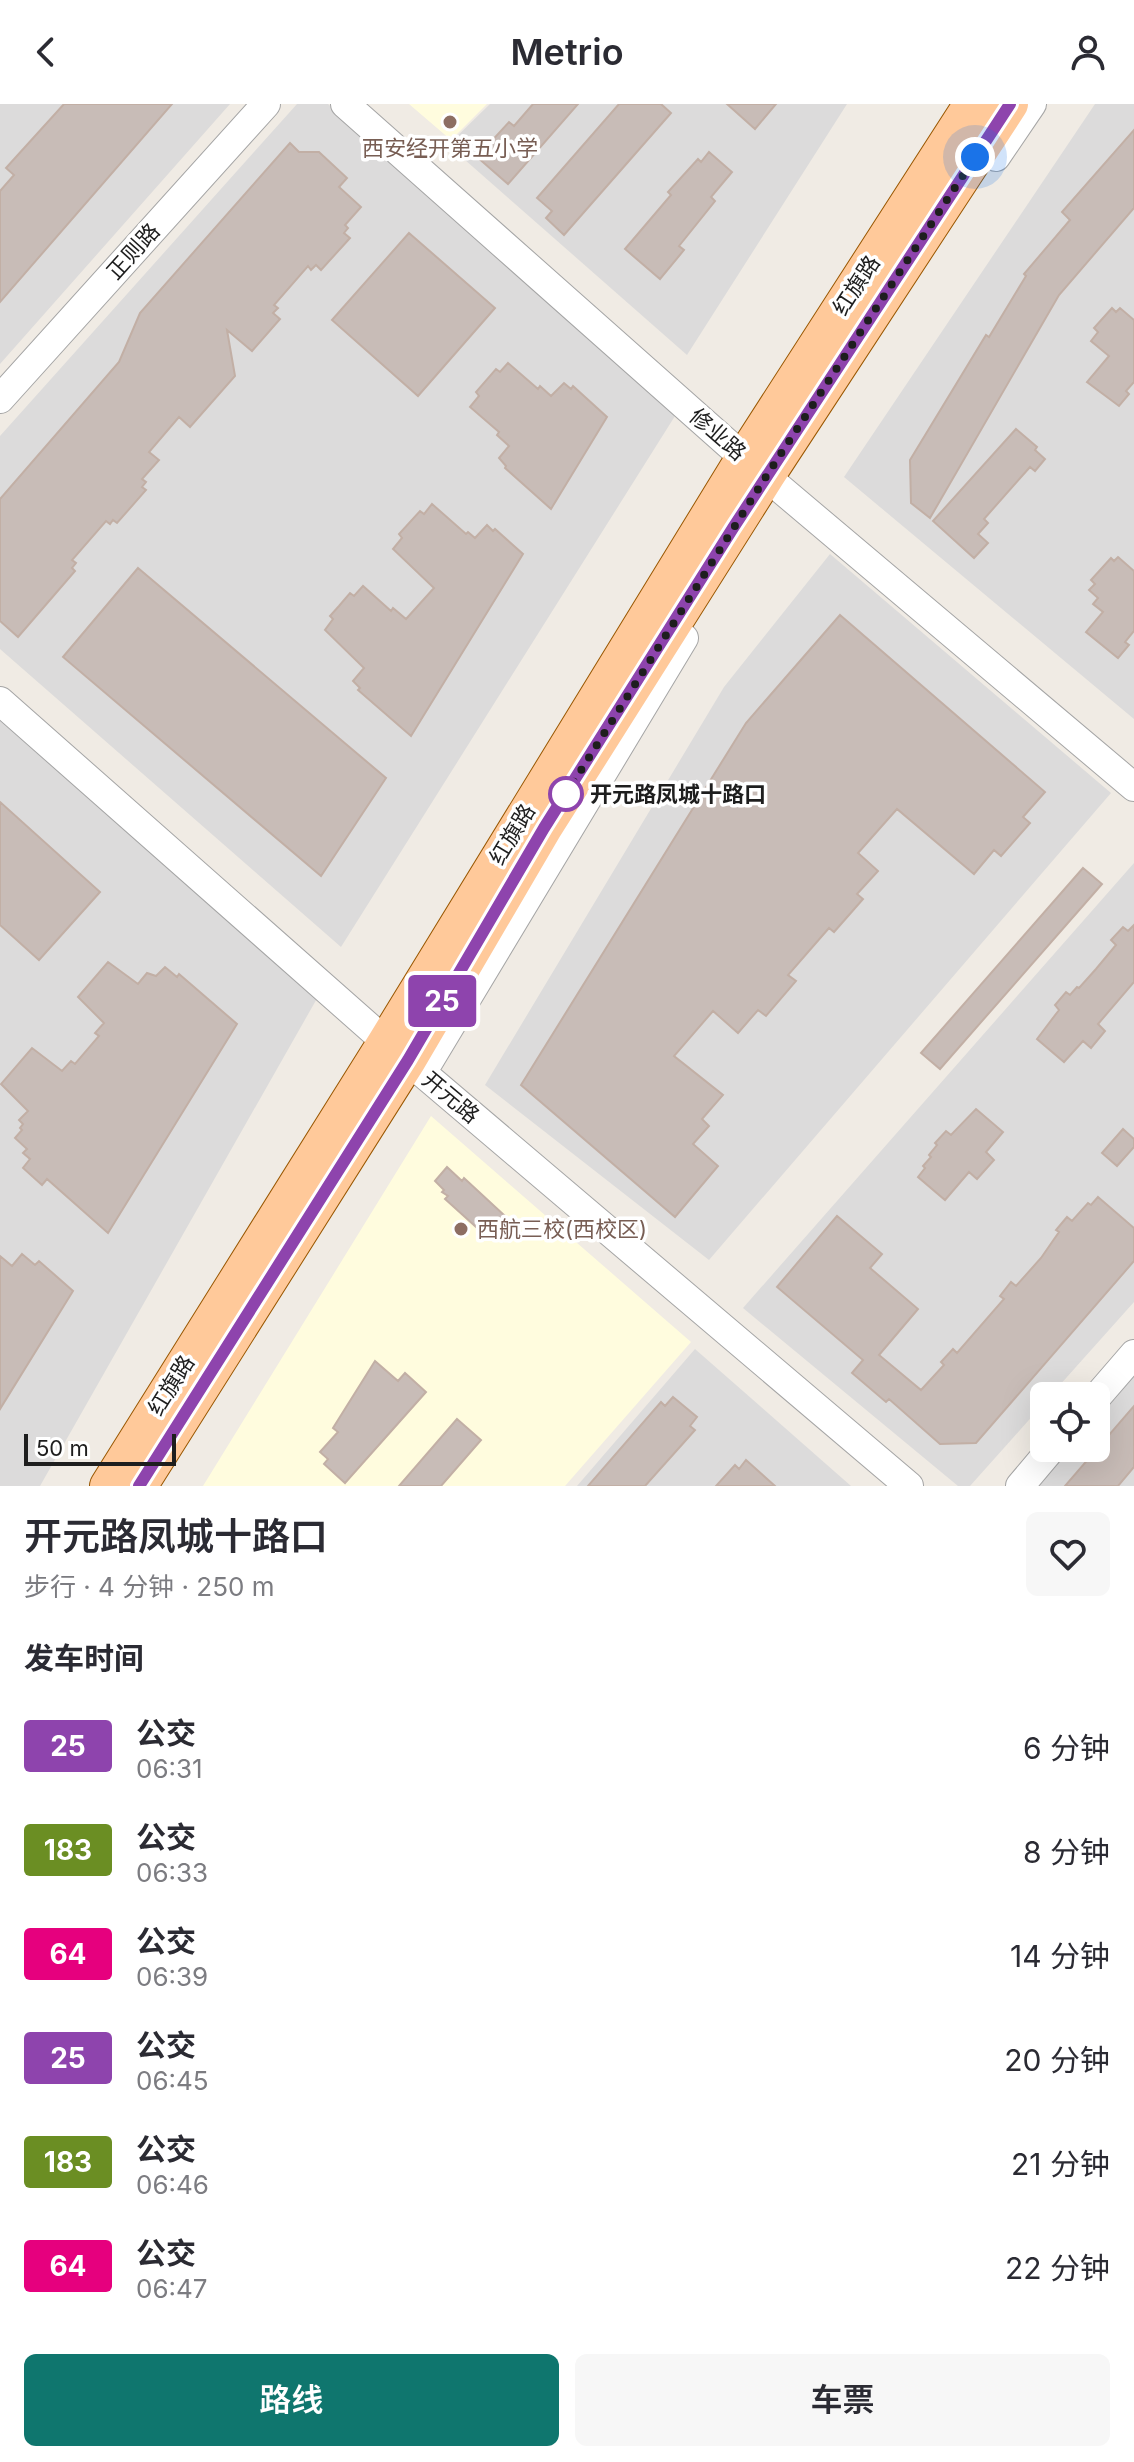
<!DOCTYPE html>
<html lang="zh">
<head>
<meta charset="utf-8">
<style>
	:root { --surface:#fff; --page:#f7f7f7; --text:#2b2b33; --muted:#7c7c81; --accent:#0f766e }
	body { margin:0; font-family:Inter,"Noto Sans SC",sans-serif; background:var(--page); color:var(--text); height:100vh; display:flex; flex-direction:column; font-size:30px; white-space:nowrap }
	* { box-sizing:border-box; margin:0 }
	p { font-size:26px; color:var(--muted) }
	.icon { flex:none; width:44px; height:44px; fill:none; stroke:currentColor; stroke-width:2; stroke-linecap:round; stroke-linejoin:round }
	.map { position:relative; height:1382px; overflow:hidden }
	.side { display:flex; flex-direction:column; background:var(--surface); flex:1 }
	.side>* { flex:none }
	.badge { padding:0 16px; border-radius:6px; font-size:28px; line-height:52px }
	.buttons { position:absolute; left:1030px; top:1278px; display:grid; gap:16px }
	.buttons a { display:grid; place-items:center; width:80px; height:80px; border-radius:12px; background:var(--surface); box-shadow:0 8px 32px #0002; font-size:40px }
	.scale { position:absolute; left:24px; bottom:20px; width:152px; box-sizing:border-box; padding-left:8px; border:4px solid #1e1e1e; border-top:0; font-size:22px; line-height:28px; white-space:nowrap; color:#1e1e1e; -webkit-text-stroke:6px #fff; paint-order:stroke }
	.you { position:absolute; width:40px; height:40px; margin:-20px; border:6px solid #fff; border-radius:50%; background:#1a73e8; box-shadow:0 0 0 12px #1a73e833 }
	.map>.badge { position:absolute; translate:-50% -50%; box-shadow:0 0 0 4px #fff }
	h2 { padding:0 24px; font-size:30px; line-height:72px }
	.round { display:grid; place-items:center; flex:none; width:84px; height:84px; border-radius:12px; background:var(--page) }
	.overview { display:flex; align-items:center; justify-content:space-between; height:136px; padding:0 24px }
	h1 { font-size:38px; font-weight:600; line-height:60px }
	.cta { display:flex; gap:16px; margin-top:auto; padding:16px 24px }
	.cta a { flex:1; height:92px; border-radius:12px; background:var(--accent); color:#fff; font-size:32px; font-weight:600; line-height:92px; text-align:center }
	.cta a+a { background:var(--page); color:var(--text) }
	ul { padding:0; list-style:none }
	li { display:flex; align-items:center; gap:24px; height:104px; padding:0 24px }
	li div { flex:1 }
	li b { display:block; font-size:30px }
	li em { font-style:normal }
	li .badge { min-width:88px; font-weight:700; text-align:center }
	header { display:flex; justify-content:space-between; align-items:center; height:104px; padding:0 24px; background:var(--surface); font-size:36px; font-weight:600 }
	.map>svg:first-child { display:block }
	.residential { fill:#dcdbdb }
	.education { fill:#fffcde }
	.building { fill:#c8bcb7; stroke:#c2afa5; stroke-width:2 }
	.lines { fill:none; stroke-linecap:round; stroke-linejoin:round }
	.minor-casing { stroke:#a5a5a5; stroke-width:30 }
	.major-casing { stroke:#995700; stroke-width:38 }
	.minor { stroke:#fff; stroke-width:28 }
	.major { stroke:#ffc99a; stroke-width:36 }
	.line-casing { stroke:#fff; stroke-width:18 }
	.line { stroke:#8e44ad; stroke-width:12 }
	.walk { stroke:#1e1e1e; stroke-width:8; stroke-dasharray:0 14.4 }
	.education-dot { fill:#8d6e63; stroke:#fff; stroke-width:3 }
	.stop-dot { fill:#fff; stroke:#8e44ad; stroke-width:4 }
	.labels { text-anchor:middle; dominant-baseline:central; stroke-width:7; stroke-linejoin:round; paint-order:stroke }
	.education-label { font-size:22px; fill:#785e54; stroke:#fff }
	.street-label { font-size:22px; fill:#1e1e1e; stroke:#fff }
	.stop-label { font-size:22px; font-weight:bold; fill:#1e1e1e; stroke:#fff; text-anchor:start }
</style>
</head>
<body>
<header><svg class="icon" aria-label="back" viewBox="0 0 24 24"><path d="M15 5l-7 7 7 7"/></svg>Metrio<svg class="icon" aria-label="person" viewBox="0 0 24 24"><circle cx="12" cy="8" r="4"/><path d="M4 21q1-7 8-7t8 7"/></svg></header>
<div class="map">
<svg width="1134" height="1382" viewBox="0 0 1134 1382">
	<rect width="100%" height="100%" fill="#f0ebe4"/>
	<path class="residential" d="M0,0h230l-230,260z
		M297,0h31l347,312 -334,531 -341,-298v-213z
		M490,0h357l-160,251 -239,-210z
		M1095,0h39v615l-290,-242z
		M830,450l281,239 -402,467 -224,-175 239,-398z
		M0,608l319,283 -279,491h-40z
		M1134,759v439l-84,94h-6v7l-74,83h-12l-215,-178z
		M695,1245l156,137h-274z
		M1134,1270v112h-98l33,-38h27v-30z"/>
	<path class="education" d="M409,0h78l-36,36z
		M431,1012l260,226 -126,144h-362z"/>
	<path class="building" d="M64,0h108l-172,198v-111l14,-16 -8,-7z
		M533,0h45l-70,80 -31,-27 32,-35 5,4z
		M619,0h42l10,9 -107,122 -18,-17 6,-7 -15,-13z
		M727,0h49l-21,25z
		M1134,26v78l-75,87 -129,223 -19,-15 -1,-43 76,-125 3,2 37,-61 -2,-2 46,-54 -8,-8z
		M290,39l9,9h20l28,26 -8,9 22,20 -16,18 3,3 -4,5 6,5 -29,32 -5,-5 -5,5 -3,-4 -34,39 4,3 -5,5 7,6 -28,32 -25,-21 8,46 -45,51 -11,-10 -30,35 10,8 -17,19 4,3 -4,5 4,3 -29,33 -4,-3 -3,4 -4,-3 -34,39 4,3 -4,5 3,3 -57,66 -18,-16v-122l119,-137 21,-49z
		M709,48l23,20 -21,25 4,4 -36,45 5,4 -24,29 -35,-30 46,-54 -3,-3 30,-33 3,3z
		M409,129l86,75 -77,88 -86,-76z
		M1112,204l4,4 4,-4 14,12v62l-8,9 3,3 -10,12 -32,-24 22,-26 -18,-15 7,-9 -4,-4z
		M508,259l30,26 2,-3 11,10 13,-13 7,6 2,-3 34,31 -56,92 -46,-41 1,-2 -7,-8 10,-12 -12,-11 2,-3 -29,-25 9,-11 -3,-4 20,-23 4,3z
		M1016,325l21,18 -2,3 10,9 -10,12 -5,-4 -46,52 4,4 -10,11 10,9 -14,15 -41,-37z
		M432,400l34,30 2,-2 7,6 12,-13 6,6 2,-2 28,25 -112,182 -53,-46 2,-2 -7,-7 11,-13 -39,-38 8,-11 -3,-3 9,-10 11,-13 4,3 9,-10 28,25 2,-3 13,11 28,-31 -41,-39 9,-11 -3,-4 21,-23 4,3z
		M1118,453l16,14v60l-9,11 4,3 -11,13 -32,-26 17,-20 -10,-8 5,-6 -9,-8 6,-6 -4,-4 20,-22 3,3z
		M138,464l248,210 -65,98 -258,-219z
		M840,511l205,177 -22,25 7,6 -29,33 -7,-6 -20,24 -77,-65 -39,44 20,18 -21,23 6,5 -29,33 -5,-4 -41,47 8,6 -30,35 -8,-6 -20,23 -25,-22 -39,45 49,39 -21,24 7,7 -16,18 25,22 -43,51 -154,-132 225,-362z
		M0,698l100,90 -61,68 -39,-35z
		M1083,764l19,16 -162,185 -19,-16z
		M1134,821v57l-36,42 7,7 -14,17 -8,-7 -19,21 -27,-23 22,-29 -4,-5 11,-13 4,3 7,-8 2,1 17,-19 20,-24 -5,-5 12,-13 5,4z
		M108,858l30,22 9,-11 9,3 9,-9 12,10 2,-3 58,50 -129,209 -61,-54 -5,6 -19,-17 7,-9 -7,-6 4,-4 -12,-11 7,-8 -2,-2 3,-4 -4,-4 9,-9 -27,-27 31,-36 30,23 9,-10 4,3 24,-28 -4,-3 9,-10 -26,-26z
		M976,1005l27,23 -17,20 8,8 -17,19 -8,-7 -24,28 -27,-23 7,-9 -2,-2 8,-9 -2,-2 8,-10 -2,-2 11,-12 5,4z
		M1123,1025l11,10v8l-17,19 -15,-13z
		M447,1063l15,14 2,-3 40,37 -19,20 -40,-36 3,-3 -6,-4 2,-2 -9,-9z
		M1098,1093l36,31v33l-158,182 -36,1 -51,-45 -3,3 -34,-29 11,-13 -86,-73 60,-71 45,38 -12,14 48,41 -39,46 42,35 23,-25 -3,-3 12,-13 4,4 47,-54 -4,-3 11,-14 5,4 25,-28 18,-26 -3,-2 11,-13 5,4 16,-18 3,2z
		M22,1150l13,11 4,-4 34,30 -73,118v-153l12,10z
		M375,1257l23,20 7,-8 21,19 -81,91 -21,-19 4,-5 -8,-7 18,-20 -5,-4z
		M673,1293l24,20 -7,9 5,4 -50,56h-57l73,-84 4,4z
		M1134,1302v61l-16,19h-53z
		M457,1315l24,21 -40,46h-42z
		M746,1356l29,26h-59l19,-21 4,4z"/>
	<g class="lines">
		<defs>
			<path id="minor" d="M345,0l399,354 390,329
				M996,53l36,-53
				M0,295l266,-295
				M0,597l386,341 523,444
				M422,969l262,-435
				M1096,1294l38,-44
				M1020,1382l32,-38"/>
			<path id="major" d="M108,1382l278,-444 358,-584 228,-354
				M139,1382l269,-426 136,-232 223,-353 243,-371"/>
		</defs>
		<use href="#minor" class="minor-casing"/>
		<use href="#major" class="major-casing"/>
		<use href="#minor" class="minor"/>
		<use href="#major" class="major"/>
	</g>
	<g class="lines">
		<defs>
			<path id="line" d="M139,1382l269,-426 136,-232 189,-300 277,-424"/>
		</defs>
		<use href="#line" class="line-casing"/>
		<use href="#line" class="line"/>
		<path class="walk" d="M566,690l201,-319 208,-318"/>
	</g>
	<g class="education-dot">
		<circle cx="450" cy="18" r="8"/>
		<circle cx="461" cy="1125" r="8"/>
	</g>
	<circle class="stop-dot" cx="566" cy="690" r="16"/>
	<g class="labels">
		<g class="education-label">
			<text x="450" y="44">西安经开第五小学</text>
			<text x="477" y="1125" text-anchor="start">西航三校(西校区)</text>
		</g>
		<g class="street-label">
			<text transform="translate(133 147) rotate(-48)">正则路</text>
			<text transform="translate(856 181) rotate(-57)">红旗路</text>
			<text transform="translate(718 330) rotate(41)">修业路</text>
			<text transform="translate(512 730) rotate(-59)">红旗路</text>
			<text transform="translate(451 993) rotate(40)">开元路</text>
			<text transform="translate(171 1281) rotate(-58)">红旗路</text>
		</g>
		<g class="stop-label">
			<text x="590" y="690">开元路凤城十路口</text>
		</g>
	</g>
</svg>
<div class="buttons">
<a><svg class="icon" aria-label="locate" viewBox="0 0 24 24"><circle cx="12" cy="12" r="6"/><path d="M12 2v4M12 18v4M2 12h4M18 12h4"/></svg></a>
</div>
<div class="scale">50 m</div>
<div class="you" style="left:975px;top:53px"></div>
<b class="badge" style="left:442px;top:897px;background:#8e44ad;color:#fff">25</b>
</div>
<section class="side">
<div class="overview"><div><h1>开元路凤城十路口</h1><p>步行 · 4 分钟 · 250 m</p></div><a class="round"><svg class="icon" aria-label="heart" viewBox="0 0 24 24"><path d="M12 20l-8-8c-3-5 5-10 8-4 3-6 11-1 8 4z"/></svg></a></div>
<h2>发车时间</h2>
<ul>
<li><span class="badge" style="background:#8e44ad;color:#fff">25</span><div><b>公交</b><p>06:31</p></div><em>6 分钟</em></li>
<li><span class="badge" style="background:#6b8e23;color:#fff">183</span><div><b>公交</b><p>06:33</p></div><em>8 分钟</em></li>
<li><span class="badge" style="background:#e6007e;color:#fff">64</span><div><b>公交</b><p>06:39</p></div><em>14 分钟</em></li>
<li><span class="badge" style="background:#8e44ad;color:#fff">25</span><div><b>公交</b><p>06:45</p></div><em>20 分钟</em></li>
<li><span class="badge" style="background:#6b8e23;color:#fff">183</span><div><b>公交</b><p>06:46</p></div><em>21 分钟</em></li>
<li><span class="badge" style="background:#e6007e;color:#fff">64</span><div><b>公交</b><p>06:47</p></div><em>22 分钟</em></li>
</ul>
<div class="cta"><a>路线</a><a>车票</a></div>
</section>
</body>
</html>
